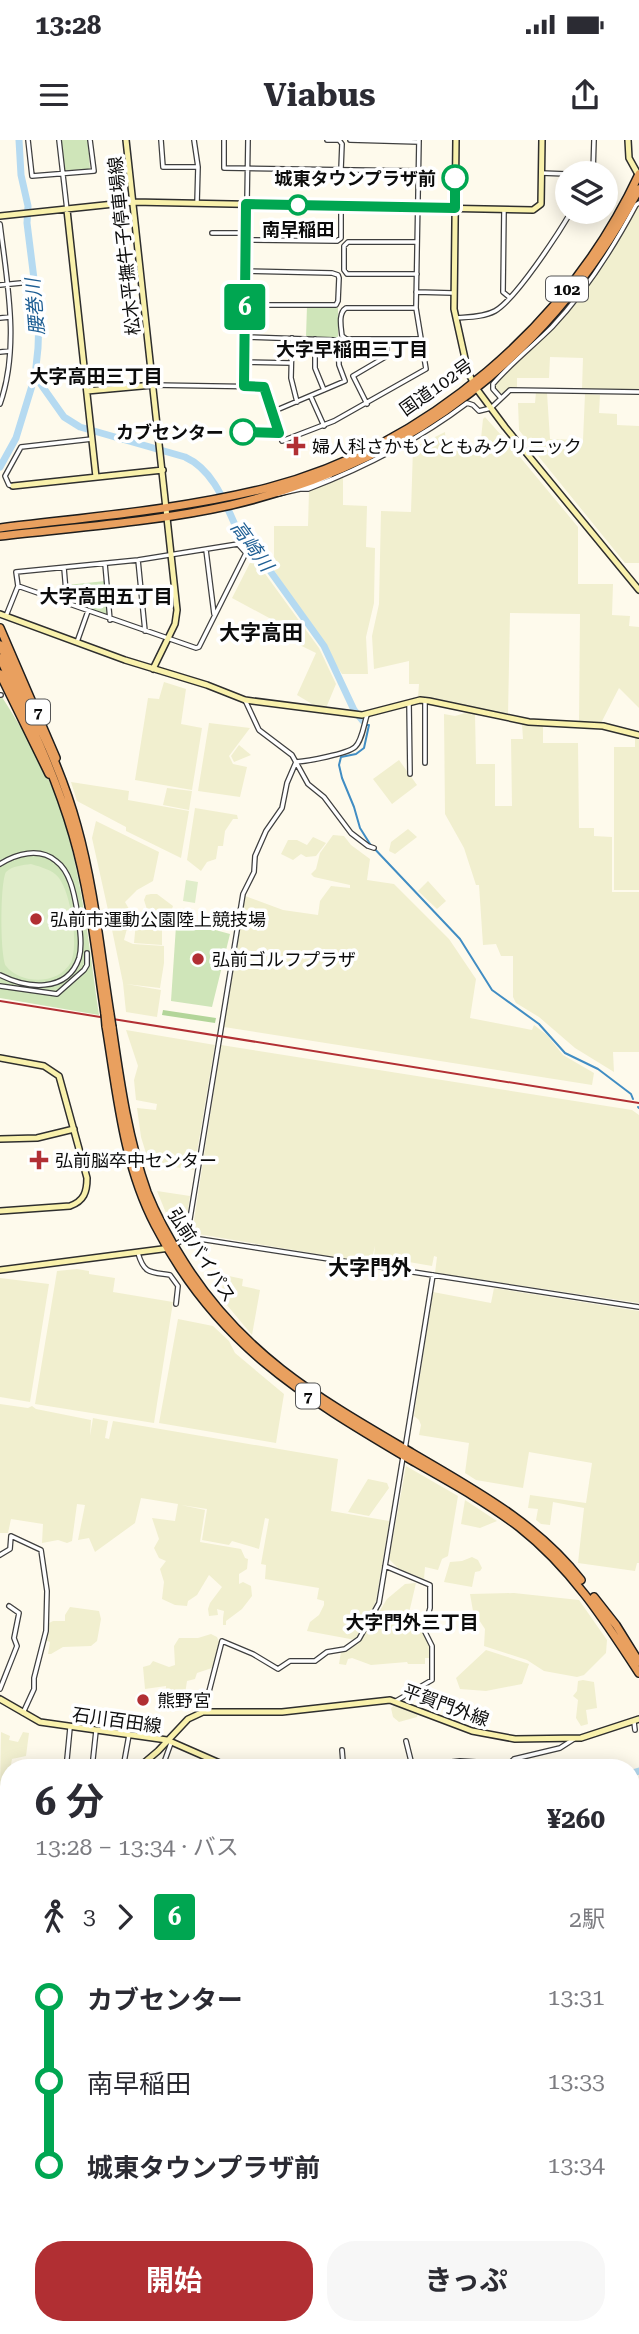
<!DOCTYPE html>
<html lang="ja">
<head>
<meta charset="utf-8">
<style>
	:root { --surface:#fff; --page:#f7f7f7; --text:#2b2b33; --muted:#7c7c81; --accent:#b12f33 }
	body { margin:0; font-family:"Roboto Serif","Noto Sans JP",serif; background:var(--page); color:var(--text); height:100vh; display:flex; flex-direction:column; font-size:26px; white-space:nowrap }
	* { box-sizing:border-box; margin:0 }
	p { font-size:23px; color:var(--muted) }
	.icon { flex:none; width:38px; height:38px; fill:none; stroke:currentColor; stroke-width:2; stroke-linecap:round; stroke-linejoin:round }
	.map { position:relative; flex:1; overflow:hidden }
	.details { position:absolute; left:0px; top:1619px; width:640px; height:576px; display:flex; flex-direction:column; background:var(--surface); border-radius:28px 28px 0 0; box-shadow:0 4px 18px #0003 }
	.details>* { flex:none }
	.badge { padding:0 14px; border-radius:5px; font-size:24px; line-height:46px }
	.controls { position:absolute; left:555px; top:21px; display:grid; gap:14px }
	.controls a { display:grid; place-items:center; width:63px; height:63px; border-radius:50%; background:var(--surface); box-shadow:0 4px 18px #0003; font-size:35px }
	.map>.badge { position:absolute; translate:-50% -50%; box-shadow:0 0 0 4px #fff }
	.legs { display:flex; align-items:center; gap:10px; height:77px; padding:0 35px; font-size:23px }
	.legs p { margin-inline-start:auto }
	.overview { display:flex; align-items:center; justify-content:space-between; height:119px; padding:0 35px }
	h1 { font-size:38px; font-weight:700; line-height:52px }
	.cta { display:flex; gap:14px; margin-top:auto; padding:14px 35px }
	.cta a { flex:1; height:80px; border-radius:28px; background:var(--accent); color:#fff; font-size:28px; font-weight:700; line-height:80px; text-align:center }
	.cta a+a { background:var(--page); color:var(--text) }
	ul { padding:0 35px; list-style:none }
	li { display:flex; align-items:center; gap:24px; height:84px; font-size:26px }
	li i { display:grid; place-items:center; width:10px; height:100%; margin:0 9px; background:currentColor }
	li i::after { content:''; width:18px; height:18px; margin:-9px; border:5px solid; border-radius:50%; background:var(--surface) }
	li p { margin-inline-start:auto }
	li:first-child i { background:linear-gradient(#0000 50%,currentColor 0) }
	li:last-child i { background:linear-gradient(currentColor 50%,#0000 0) }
	.status { display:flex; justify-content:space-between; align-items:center; height:49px; padding:0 35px; background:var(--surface); direction:ltr }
	.status svg { height:19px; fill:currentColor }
	header { display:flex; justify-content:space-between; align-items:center; height:91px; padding:0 35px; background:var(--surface); font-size:32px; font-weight:700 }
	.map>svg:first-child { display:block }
	.farmland { fill:#f1efcf }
	.green { fill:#cfe5b9 }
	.forest { fill:#b3d599 }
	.cemetery { fill:#d3ddc0 }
	.pitch { fill:#e0edca }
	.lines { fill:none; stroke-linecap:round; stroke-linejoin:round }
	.stream { stroke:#418dc3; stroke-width:2 }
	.river { stroke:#b5daf1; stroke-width:7 }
	.street-casing { stroke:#3f3f3f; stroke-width:6 }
	.secondary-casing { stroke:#2e2e2e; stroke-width:8 }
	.highway-casing { stroke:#1d1d1d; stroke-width:10 }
	.street { stroke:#fff; stroke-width:3.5 }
	.secondary { stroke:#f9f1ac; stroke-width:5 }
	.highway { stroke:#e9a05f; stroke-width:7 }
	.rail { stroke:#b12f33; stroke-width:2 }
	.highway-bridge-casing { stroke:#1d1d1d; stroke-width:10; stroke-linecap:butt }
	.highway-bridge { stroke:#e9a05f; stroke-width:7 }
	.line-1-casing { stroke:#fff; stroke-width:16 }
	.line-1 { stroke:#00a651; stroke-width:10 }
	.stop-1-dot { fill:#fff; stroke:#00a651; stroke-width:3.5 }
	.poi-dot { fill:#b12f33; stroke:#fff; stroke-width:2.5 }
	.labels { text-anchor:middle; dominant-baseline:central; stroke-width:7; stroke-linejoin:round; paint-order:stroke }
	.shield { fill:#fff; stroke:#555; stroke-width:2 }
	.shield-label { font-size:16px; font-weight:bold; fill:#0c0c0c }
	.stop-label { font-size:18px; font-weight:bold; fill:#0c0c0c; stroke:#fff; text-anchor:end }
	.street-label { font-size:18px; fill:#0c0c0c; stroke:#fff }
	.poi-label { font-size:18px; fill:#0c0c0c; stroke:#fff; text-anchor:start }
	.water-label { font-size:19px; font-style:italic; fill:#1f5f94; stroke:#fff }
	.neighbourhood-label { font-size:19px; font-weight:bold; fill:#0c0c0c; stroke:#fff }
	.quarter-label { font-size:21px; font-weight:bold; fill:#0c0c0c; stroke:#fff }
</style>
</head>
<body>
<div class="status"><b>13:28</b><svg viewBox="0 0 49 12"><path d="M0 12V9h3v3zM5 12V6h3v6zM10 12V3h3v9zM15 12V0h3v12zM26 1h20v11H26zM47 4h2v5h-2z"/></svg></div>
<header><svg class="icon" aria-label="menu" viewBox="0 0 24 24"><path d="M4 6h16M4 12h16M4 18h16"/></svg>Viabus<svg class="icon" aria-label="share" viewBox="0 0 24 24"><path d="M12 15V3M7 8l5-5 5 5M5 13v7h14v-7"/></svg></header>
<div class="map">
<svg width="639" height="2194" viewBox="0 0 639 2194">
	<rect width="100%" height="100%" fill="#fefaec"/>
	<path class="farmland" d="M639,64v186l-57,-1 1,-31 -33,-1 -1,21h-32v9l-14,7 -4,-1 -4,-5v-5l61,-58 64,-87z
		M536,252l11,1 3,46 33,1 2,-46 15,1 -1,18 18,1v11l22,1v137h-14l-90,-111 -1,-8 -5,-1 -10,-13 -1,-27h17z
		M485,277l25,28 68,82v57h35l-1,31 18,1 -1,10 10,1v81l-20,-20 -18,35 -22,-1 1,-108 -70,-1 -2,102 -74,-17h-16l1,-14h-10v-23l-35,8 -2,-33 7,-32 2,-93 30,1 2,-64 32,-16 1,17h34l3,-30z
		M343,338v27l24,1 -1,41 9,1 -1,55 -8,34 2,37h-26l-68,-104v-44h34l1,-35z
		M253,417l66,91 17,36 -10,24 -9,-1 -20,-12 19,-42 -49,-24 4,-10 -39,-21z
		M164,542l22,7 -5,35 21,4 -10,62 -57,-10 13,-82 11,1z
		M469,572l6,2 1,50h19v42h17l-1,-67h12l-1,-15 21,2v17h35l1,85h15v8l18,1v55h27v160h-26l1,20 -39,-24 -36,-31 -23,-14 -3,-6v-41h-12l-5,-12 -13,1 -4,-60h-3l-12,-37 -19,-34 -1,-100 11,2z
		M209,583l41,5 -21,28 4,8 14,3 -7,30 -42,-6z
		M635,597l4,1v152h-25v-143h21z
		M239,605l12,10 -17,7 -3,-6z
		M399,620l18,25 -25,19 -19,-25z
		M71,642l58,9 -1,9 61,11 -8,47 -55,-27v-4l-49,-26z
		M167,648l25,3 -3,19 -26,-5z
		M195,668l42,7 1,4h-5l-8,12 -2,15h-5l-2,13 -9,3 -6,9 -14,-11z
		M96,681l63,31 -6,29 -16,9 -12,12 4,7v7l-19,3 -18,-81z
		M408,689l9,8 -22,17 -6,-3 2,-9z
		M333,695l11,1 7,9 19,14 -3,21 27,4 55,55 27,40 -6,39 62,12 2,-5 13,10 16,20 31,18 -2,12 -368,-58 21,-131 38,14 35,5 2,-14 11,-15 19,2v-3l-36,-8 -3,-3 5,-5 4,-16z
		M313,697l13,6 -10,13 -10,1 -5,-3 -8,6 -12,-6 7,-14h9l10,5z
		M428,741l18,20 -9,8 -19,-18z
		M151,754h6l16,12 -3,8 -8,5v26l-28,-2 2,-21h15l-7,-22 2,-5z
		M130,777l-6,23 9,4 31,2v17l-4,25 -34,-4 35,6 -4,27 -31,-5 -3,-29 -13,-63z
		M126,890l89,15 -21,125 -45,-7 -8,-26 -4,-29 19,2 1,-6 -21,-4 -2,-20 4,-14z
		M221,905l411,65 7,5v188l-204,-30 2,-16 -3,-1 -2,10 -58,-10 1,-10 -4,17 -179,-30z
		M157,1051l33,5 -4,26 -18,-4z
		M77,1129l12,2v3l26,4 -2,14 60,10 -19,121 -119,-19 22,-133z
		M224,1135l19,4 -1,7 18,4 -8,45 -31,-37z
		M0,1138l49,6 -19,118 -30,-5z
		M494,1148l145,23v252h-2l-2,8 -57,-8 6,-55 -31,-6 -3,23 -9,-1 -5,-4 2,-11 -10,-1 2,-13 56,8 6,-40 -63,-11 -6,36 -47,-8 -11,-7 4,-30 -50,-8 2,-10 -2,-5 -5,-4 1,-8 18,-116 58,11z
		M178,1179l35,7 16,15 6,12 49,41 -8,49 -117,-20z
		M0,1264l28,4 4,-2 4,3 55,11 -1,16 3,-18 15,3 -3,17 4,1 4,-18 225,38 -7,52 58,10 6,-33 -19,113 -11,23 6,1 16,-26 18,-15 11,-1 -7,30 16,6 -2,15 8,13v11h-6v6h-17l-1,-2 -36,3 -19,-7 -4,1 -2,6 -7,-1 2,-12 8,-2 12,-9 -54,-10 3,-9 9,-7 5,-10v-4l-7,-2 2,-11 -54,-9 1,-14 -5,-1 8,-45 -4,-1 -6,31 -27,-8 -3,4 -27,-5 5,-31 -26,-4 24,5 -5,32 41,7 4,9 3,1 -1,10 -8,5v10l4,-2 8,4 1,10 -10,13 -16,12v4h-3v-7l1,-7 -7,-2 1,6 -9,1 -1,-7 2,-6 12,-16 -13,-12 -12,20 -9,6 -1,5 -12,-1 -13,-6 2,-17 -4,-13 6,-8 -7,-3 -5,-10 5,-9 -7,-21 23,3 3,-17 -37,-6 -6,25 -40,29 -6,-14 -11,2 7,-35 -8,-1 -5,37 -5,2 -9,-3 -16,3 1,-19 -32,-5 -3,14h-8z
		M406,1326l52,30 -10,60 -6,3 -4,11 -13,-3 -1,12 -25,-10 -10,-10z
		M368,1339l19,4 2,5 -20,28 -21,-4z
		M465,1360l32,21 -17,7 -19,-4z
		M472,1417l6,3 4,8 -2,3 -5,1 -3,15 -28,-5 6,-20 12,-1z
		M514,1453l65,7 28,40 -1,13 -22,22 -7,2 -33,-6 -17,-11 -43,-14 1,-17 -12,-18 -3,-17z
		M70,1467l29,4 2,8 -4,22 -6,5 -28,1 -12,7h-3l2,-12 -5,-2 2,-16 6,-3h12v-6z
		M211,1494l6,3 3,7 -8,24 -15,5 -2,6 -8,2 -4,26h-18l1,-21 -21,3 -2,-22 7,-2 3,-4 16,6 6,-2 -1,-19 5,-8h19z
		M486,1510l43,14 -7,20 -36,7 -26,-2 -4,-11z
		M583,1540l11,2 3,26 -11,2 2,14 -7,2 -5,-8 2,-18 -5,-4 4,-5 1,-10z
		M397,1563l21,9 -1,5 -18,5 -6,-5 -2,-9z
		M1,1592l9,4 -1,4 9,2 5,-10 6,1 -3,23 -14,3 -3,17 -6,11h-3z
		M638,1941l1,180 -7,9v-182z
		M0,2095l9,1v38l-4,2 -5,12z
		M639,2129l-1,20 1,26 -7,-6v-25l4,2 -4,-4v-5z
		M168,2186h146l9,8h-147z
		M345,2186h240l-7,8h-223z
		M591,2186h35l10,8h-53z"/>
	<path class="green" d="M61,0h27l2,29 -26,2z
		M307,166l31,2v30l-32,-1z
		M105,441l4,35 -40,-14 -2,-17z
		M0,554c23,36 46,73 60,114 22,66 29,138 39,207l-99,-17z
		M176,786l32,2 22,6 -18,73 -41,-6z"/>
	<path class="forest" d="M163,870l53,8 -1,5 -53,-8z"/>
	<path class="cemetery" d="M9,1661v28l-9,10v-36z"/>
	<path class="pitch" d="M31,724c10,3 22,6 28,14 12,16 20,67 12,84 -12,23 -50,23 -65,4 -6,-10 -6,-84 0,-94 6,-6 17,-7 25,-8z
		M186,740l12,2 -3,21 -12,-2z"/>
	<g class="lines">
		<path class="stream" d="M366,585h3l-5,23 -8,6 -15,3 -2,8 3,13 12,29 6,21 10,16 90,95 32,51 47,34 26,29 33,16 33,25 2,5
			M638,967l1,1
			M632,1937l7,-9
			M632,2006l7,6"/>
		<path class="river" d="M35,236l29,41 16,10 105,30c31,14 42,52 56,81l9,5 74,103 30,64 9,11
			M0,327l16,-29 19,-62 3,-28 1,-29 -12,-96 1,-17 -7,-31 -2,-35
			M632,1633l7,-2
			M0,1788l9,-5"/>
		<defs>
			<path id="street" d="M28,0l4,36 62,-5 -4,-31
				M59,0l8,70
				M161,0l2,27h35
				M194,0l4,27 -1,36
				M224,0v28l195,3
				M327,0h12l3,4 -1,25
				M350,0l69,2
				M541,33l26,1
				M593,33l1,-33
				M504,69l-1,83 6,5
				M0,84c7,58 20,123 0,180
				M212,93h33
				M246,100l91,1 4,-3v-31
				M417,102h-69l-4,4v24l3,4h70
				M0,145l21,-2
				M416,152l37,1
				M245,165h91l2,-4 1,-23 -1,-3 -6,-2 -87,-2
				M416,168h-70c-8,5 -5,19 -4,28l4,3h74
				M0,178l10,-1
				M457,178c12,-1 27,-1 38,-7 21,-12 63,-77 76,-99
				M245,197l89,3 4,2 1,23 6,16 -73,31
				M292,198l-1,40 6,24
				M315,199v29l9,22
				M0,212l10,-1
				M244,222l47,1
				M153,245l111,2 18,54 52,-20 92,-52 -10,-61 3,-168
				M244,246l4,-246
				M311,257l13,29
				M501,258l-8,-9v-5c18,-21 40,-38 59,-57 34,-36 61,-79 84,-122l3,-2
				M367,264l-14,-28 34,-20v-16
				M13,346l-4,-1 -4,-9 16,-29 71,-8
				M300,349h8c57,-22 110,-49 159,-86l6,2 6,6 12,-3 19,-18 129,2
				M278,354l22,-5 30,-13
				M206,410l8,64
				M138,420l7,71
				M105,424l5,56
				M64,428l3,36
				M6,476l12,-30 -2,-14 122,-12 100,-16 8,9 -47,94 -3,1 -178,-62
				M77,502l11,-31
				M0,555h1
				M245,560l14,30 33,25 16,29 16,13 27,36 17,13 6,2
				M425,560v63
				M409,563l1,71
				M296,622c12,-1 51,-8 59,-15 7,-6 9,-23 12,-32
				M0,724c16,-10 39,-17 56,-3 14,10 18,32 21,49 2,14 6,34 2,48 -12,36 -53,30 -79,17
				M0,846l57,8 27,-24 3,-5v-12
				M187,1097l56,-343 11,-22 1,-16 11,-25 16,-23 5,-25 9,-21
				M175,1105l12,-8 452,70
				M138,1113c6,21 12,19 32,22l8,11 -2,18
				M405,1309l28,-174
				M0,1415l10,-6 1,-13 30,14 6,41 -1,40 -12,47v11l-11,24
				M385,1426l45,19v23l-6,22 8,16v34l-36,21
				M0,1549l17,-43 -3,-8 5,-25 -10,-7
				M204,1571l18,-70 31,13 25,15 12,-8h25l12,-9 18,-3 14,-10 20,-36 24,-146
				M634,1582l1,8
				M406,1601l6,24
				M67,1619l3,-31
				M92,1628l4,-37
				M123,1628l6,-33
				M162,1628l9,-25
				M258,1628l1,-5
				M341,1628l2,-6 -1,-12
				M401,1628l59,-7 49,3 5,-5 46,-11 14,-9
				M0,1719l9,-14
				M0,1837l9,-10
				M0,1885h9
				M632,1896l7,-1
				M0,1925l9,-4
				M0,2060l9,-1
				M632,2133l7,-8
				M16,2194l10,-8
				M580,2194l7,-8"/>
			<path id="secondary" d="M126,0l51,470 -2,14 -22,45
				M456,0l-2,169 14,63 8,16 29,39 134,163
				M628,0l1,18 10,18
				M67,70l29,267
				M0,76l133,-14 400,8 8,-6 1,-64
				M87,251l66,-6
				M13,346l150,-16
				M0,474l125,46 82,25 38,15 117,15 58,-15 9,1 100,21 74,4 36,9
				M0,918l44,8 15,10 28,102c0,14 -3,23 -17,28l-70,5
				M0,999l37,-1 37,-9
				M0,1130l170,-22
				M0,1559l40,23 127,18 64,28
				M138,1628l20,-17 30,-32 15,-7h79l108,-12 82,31 43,8 66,-1 58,-19
				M0,1659l9,-3
				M632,1840l7,4"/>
			<path id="highway" d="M0,388c89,-11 179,-18 267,-40 161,-42 302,-164 372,-314
				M0,396c77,-9 155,-14 231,-31 181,-42 321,-152 408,-316
				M0,488l56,130
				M0,505c28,58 60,118 77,181 17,61 23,125 33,188
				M0,518c27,58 55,115 73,177 17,58 23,119 32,179
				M0,534l49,100
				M106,886c11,66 17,138 49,199 60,118 146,170 256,235 37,21 74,41 108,67 51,40 85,92 120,146
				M112,887c8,55 16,112 35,165 10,25 23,48 37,70 59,94 136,137 228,191 61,36 125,70 169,127
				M594,1457l22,28 23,37"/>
		</defs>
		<use href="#street" class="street-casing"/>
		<use href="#secondary" class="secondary-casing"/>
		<use href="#highway" class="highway-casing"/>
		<use href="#street" class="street"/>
		<use href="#secondary" class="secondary"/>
		<use href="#highway" class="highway"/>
		<path class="rail" d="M0,861l639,102
			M0,1906l9,8
			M327,2186l10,8"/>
		<defs>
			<path id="highway-bridge" d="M105,874l1,12
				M110,874l2,13"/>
		</defs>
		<use href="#highway-bridge" class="highway-bridge-casing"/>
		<use href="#highway-bridge" class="highway-bridge"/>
	</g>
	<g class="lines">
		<defs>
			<path id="line-1" d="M243,292l36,1 -15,-46 -20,-1 2,-182 209,4v-30"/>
		</defs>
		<use href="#line-1" class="line-1-casing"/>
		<use href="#line-1" class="line-1"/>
	</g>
	<g class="stop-1-dot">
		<circle cx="455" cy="38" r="12"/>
		<circle cx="298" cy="65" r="9"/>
		<circle cx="243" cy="292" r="12"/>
	</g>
	<g class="poi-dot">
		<path d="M292.5 295.5h7v7h7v7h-7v7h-7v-7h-7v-7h7z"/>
		<circle cx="36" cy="779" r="7"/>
		<circle cx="198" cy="819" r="7"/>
		<path d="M35.5 1009.5h7v7h7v7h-7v7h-7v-7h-7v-7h7z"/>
		<circle cx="143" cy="1560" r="7"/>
	</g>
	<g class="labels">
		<g class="shield">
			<rect x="546" y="136.5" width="42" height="25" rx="5"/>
			<rect x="26" y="559.5" width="24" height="25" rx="5"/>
			<rect x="296" y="1243.5" width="24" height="25" rx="5"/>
		</g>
		<g class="shield-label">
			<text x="567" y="149">102</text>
			<text x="38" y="572">7</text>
			<text x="308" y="1256">7</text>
		</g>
		<g class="stop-label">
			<text x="436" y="38">城東タウンプラザ前</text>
			<text x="298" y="89" text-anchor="middle">南早稲田</text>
			<text x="224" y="292">カブセンター</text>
		</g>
		<g class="street-label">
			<text transform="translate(124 106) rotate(-96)">松木平撫牛子停車場線</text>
			<text transform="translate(436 247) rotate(-35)">国道102号</text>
			<text transform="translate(202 1115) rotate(57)">弘前バイパス</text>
			<text transform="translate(446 1565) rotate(20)">平賀門外線</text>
			<text transform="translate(117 1580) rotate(8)">石川百田線</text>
		</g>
		<g class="poi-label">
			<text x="312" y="306">婦人科さかもとともみクリニック</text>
			<text x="50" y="779">弘前市運動公園陸上競技場</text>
			<text x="212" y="819">弘前ゴルフプラザ</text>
			<text x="55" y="1020">弘前脳卒中センター</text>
			<text x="157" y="1560">熊野宮</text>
		</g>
		<g class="water-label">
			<text transform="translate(35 167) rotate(-95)">腰巻川</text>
			<text transform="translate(252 406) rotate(54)">高崎川</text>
		</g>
		<g class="neighbourhood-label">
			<text x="352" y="209">大字早稲田三丁目</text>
			<text x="96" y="236">大字高田三丁目</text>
			<text x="106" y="456">大字高田五丁目</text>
			<text x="412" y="1482">大字門外三丁目</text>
		</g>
		<g class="quarter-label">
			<text x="261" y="493">大字高田</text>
			<text x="370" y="1128">大字門外</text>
		</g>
	</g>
</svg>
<div class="controls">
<a><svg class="icon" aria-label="layers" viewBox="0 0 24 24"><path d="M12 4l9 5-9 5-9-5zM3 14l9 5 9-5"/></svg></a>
</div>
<b class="badge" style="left:245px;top:167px;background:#00a651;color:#fff">6</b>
<section class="details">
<div class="overview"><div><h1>6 分</h1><p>13:28 – 13:34 · バス</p></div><b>¥260</b></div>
<div class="legs"><svg class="icon" aria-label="walk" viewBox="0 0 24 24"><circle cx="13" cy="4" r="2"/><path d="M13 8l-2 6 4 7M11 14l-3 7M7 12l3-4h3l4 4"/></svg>3<svg class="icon" aria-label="forward" viewBox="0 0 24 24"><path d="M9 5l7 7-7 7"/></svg><b class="badge" style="background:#00a651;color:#fff">6</b><p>2駅</p></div>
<ul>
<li><i style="color:#00a651"></i><b>カブセンター</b><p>13:31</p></li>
<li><i style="color:#00a651"></i><span>南早稲田</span><p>13:33</p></li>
<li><i style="color:#00a651"></i><b>城東タウンプラザ前</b><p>13:34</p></li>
</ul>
<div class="cta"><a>開始</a><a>きっぷ</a></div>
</section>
</div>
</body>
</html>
